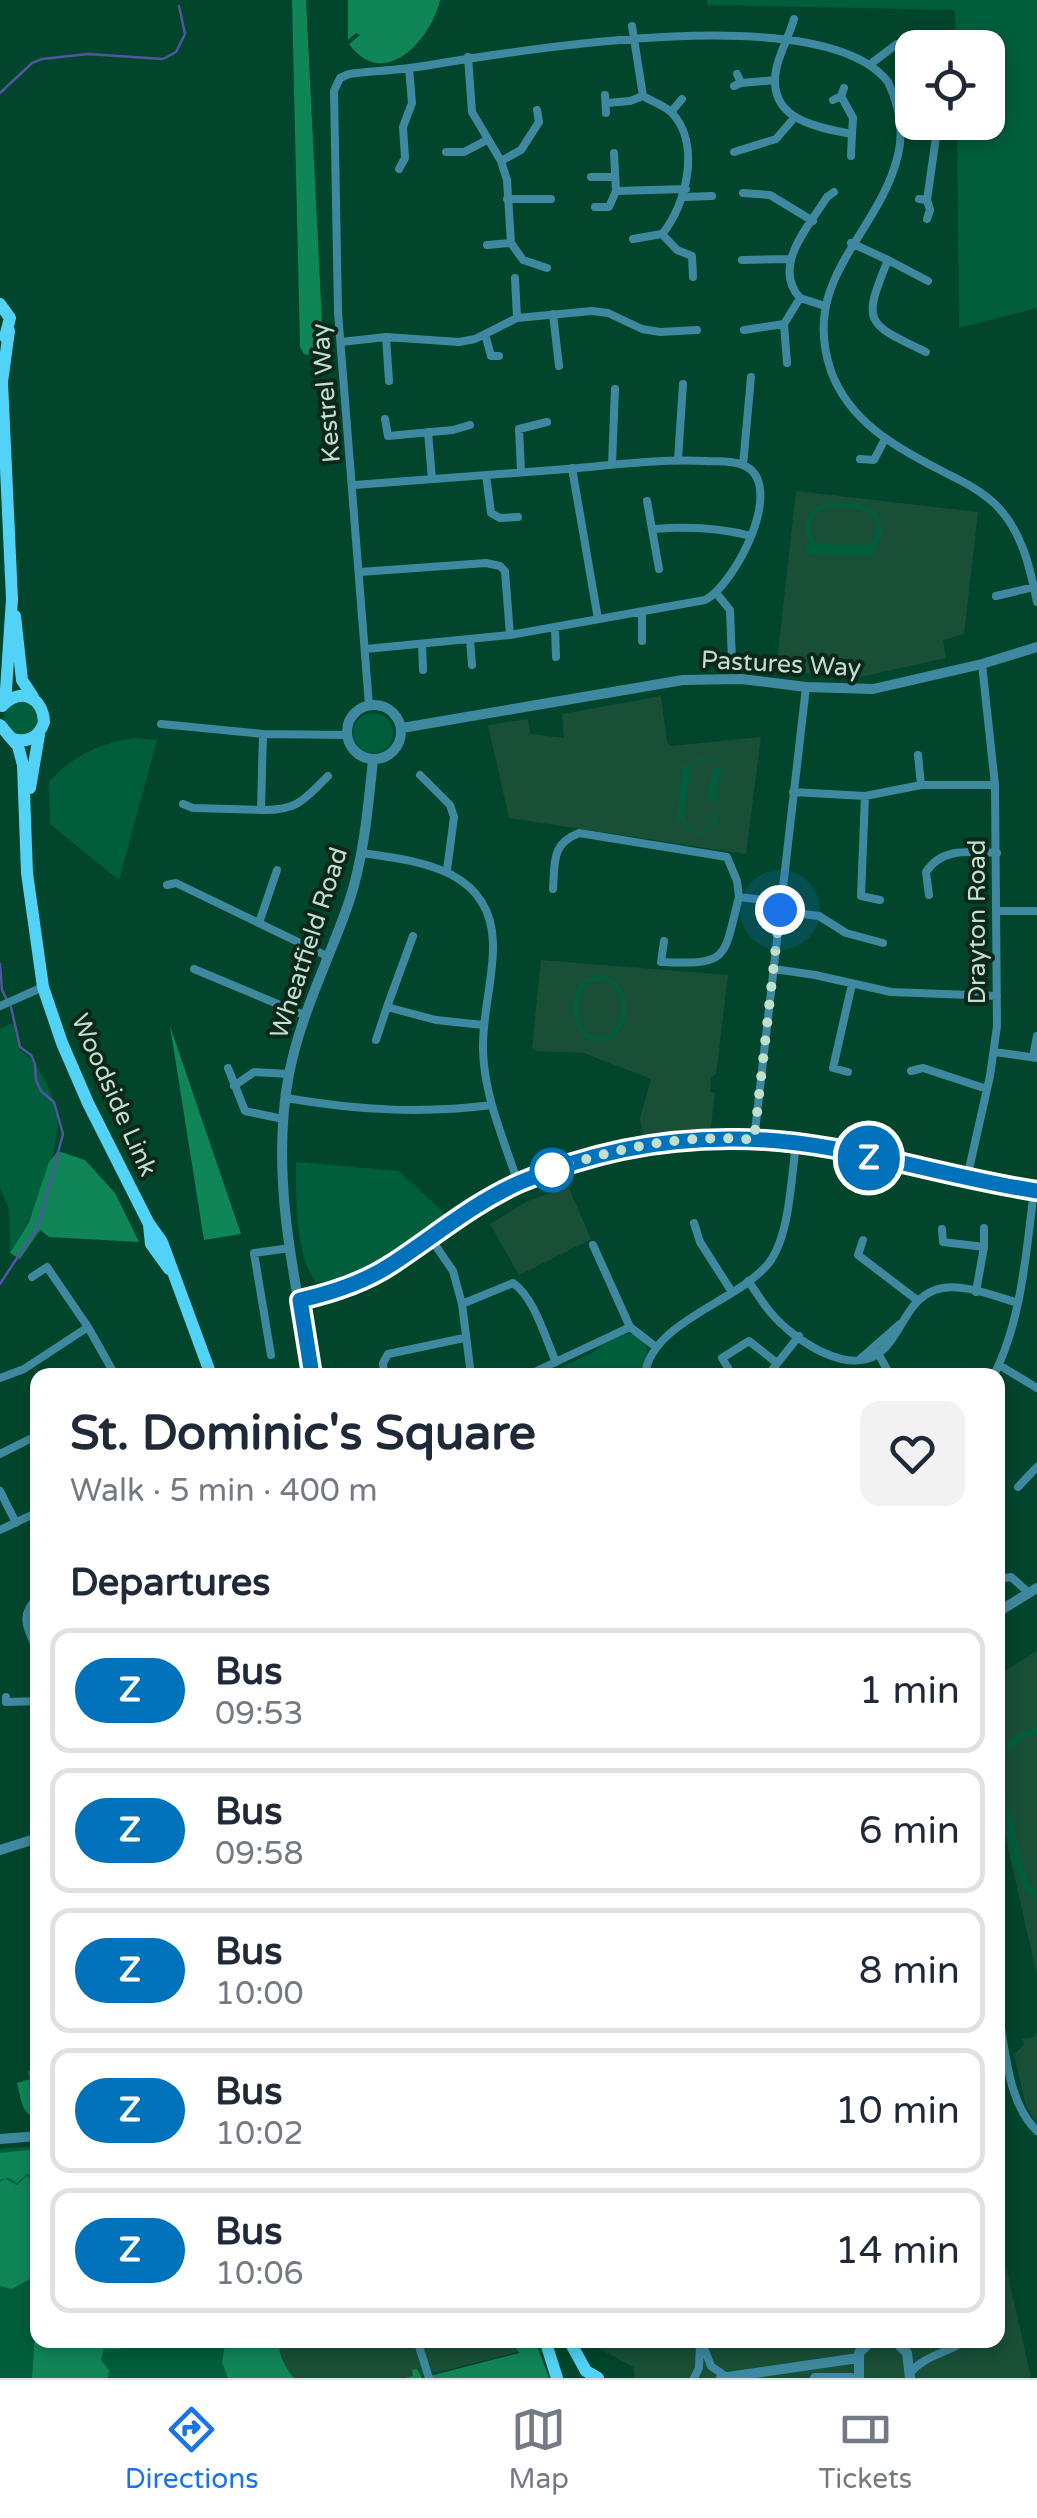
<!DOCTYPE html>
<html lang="en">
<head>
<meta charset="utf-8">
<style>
	:root { --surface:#fff; --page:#f2f2f3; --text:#1f2937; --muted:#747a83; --line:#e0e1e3; --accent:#1a73e8 }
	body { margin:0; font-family:"Varela Round",sans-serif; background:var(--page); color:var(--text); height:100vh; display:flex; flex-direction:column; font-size:38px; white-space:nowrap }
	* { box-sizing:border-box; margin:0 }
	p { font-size:32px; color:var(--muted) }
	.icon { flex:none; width:55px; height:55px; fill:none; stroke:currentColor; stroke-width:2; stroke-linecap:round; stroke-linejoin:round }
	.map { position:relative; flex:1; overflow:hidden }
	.details { position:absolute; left:30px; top:1368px; width:975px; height:980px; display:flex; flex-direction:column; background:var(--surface); border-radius:20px; box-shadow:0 5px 15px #0003 }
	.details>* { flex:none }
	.badge { padding:0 20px; border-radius:32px; font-size:35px; line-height:65px }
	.fabs { position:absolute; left:895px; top:30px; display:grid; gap:20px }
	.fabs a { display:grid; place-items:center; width:110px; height:110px; border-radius:20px; background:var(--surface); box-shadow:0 5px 15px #0003; font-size:50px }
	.you { position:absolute; width:50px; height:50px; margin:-25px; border:8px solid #fff; border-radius:50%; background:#1a73e8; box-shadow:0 0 0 15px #1a73e833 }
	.map>.badge { position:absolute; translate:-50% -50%; box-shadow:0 0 0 5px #fff }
	h2 { padding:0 40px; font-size:38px; line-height:90px }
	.round { display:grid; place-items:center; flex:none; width:105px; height:105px; border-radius:20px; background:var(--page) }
	.overview { display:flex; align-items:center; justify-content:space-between; height:170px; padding:0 40px }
	h1 { font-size:48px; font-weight:700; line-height:75px }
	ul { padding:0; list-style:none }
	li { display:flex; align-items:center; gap:30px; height:125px; margin:0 20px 15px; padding:0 20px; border:5px solid var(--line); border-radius:20px }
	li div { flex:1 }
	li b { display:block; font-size:38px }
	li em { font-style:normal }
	li .badge { min-width:110px; font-weight:700; text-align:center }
	.menu { display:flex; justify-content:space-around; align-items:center; height:140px; border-top:2px solid var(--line); background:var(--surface); font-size:28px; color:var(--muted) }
	.menu a { display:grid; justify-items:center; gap:5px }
	.menu .on { color:var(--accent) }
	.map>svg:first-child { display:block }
	.built { fill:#194f37 }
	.green { fill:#015e3c; fill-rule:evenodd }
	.forest { fill:#108558 }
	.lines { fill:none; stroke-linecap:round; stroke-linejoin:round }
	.stream { stroke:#5355a0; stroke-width:2.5 }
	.minor { stroke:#3e899f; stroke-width:8 }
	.tertiary { stroke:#3e899f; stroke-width:10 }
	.primary { stroke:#51d2f6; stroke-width:12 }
	.line-casing { stroke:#fff; stroke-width:22 }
	.line { stroke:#0072bc; stroke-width:15 }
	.walk { stroke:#c1dfce; stroke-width:10; stroke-dasharray:0 18 }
	.stop-dot { fill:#fff; stroke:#0072bc; stroke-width:5 }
	.labels { text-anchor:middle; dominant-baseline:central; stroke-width:8; stroke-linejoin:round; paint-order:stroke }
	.street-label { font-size:25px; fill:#c1dfce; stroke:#0e271b }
</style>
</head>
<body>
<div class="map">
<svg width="1037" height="2378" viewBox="0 0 1037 2378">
	<rect width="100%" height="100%" fill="#01462c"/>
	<path class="built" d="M796,491l182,21 -14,122 -21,6 3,18 -90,20 -80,-8z
		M661,696l6,47 4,3 90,-9 -15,117 -237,-36 -21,-93 40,-6 2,15 34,4 -2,-24z
		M541,960l187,15 -12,99 -5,4 -1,14 5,1 -5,40 -67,7 -3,-22 11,-39 -67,-26 -48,-2 -4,-3z
		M568,1186l23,53 -72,36 -29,-51 38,-23z
		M1037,1651v324l-39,-171v-129z
		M1037,2032v93l-11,-19 -12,-52 10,-9 -2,-6 12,-2z
		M998,2231l33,147h-396l-2,-11 -50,-27h415z
		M271,2340h244l3,12 -102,26h-135z"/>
	<path class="green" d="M707,0h330v308l-78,20 -2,-205 31,-1v-74l-32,-1 -1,-37 -248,-5z
		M829,503l31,1 17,9 5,18 -9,26 -66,-3v-11h3c-10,-18 -2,-36 19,-40zM830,507c20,1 40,-3 47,20l-2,11 -6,7 -52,-1c-14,-15 -6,-33 13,-37z
		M4 717a17 17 0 1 1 34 0a17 17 0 1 1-34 0Z
		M353 733a20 20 0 1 1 40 0a20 20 0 1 1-40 0Z
		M133,738l24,2 -38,140 -69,-56 -1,-42c23,-26 50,-38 84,-44z
		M703,756l12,3 7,14 -6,51 -14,11 -16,-6 -4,-9h-5l6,-55 6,1zM706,758l9,3 4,7 -7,1 -4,32 7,1 4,-31 1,5c-2,20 1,51 -22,56l-11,-6 -3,-9 6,-51z
		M601,975c29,6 32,42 14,62 -38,20 -53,-32 -31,-57zM603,979c23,9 24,40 7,56 -33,11 -40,-31 -23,-51z
		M13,1023l6,26c22,16 41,53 38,81 -4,40 -26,90 -47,123l-1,-44 -9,-21v-159z
		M296,1162l103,9 46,43c-34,25 -86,69 -129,68 -21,-26 -20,-87 -20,-120z
		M624,1334h12c17,14 10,21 7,41h-99l50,-23 13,-12z
		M1037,1727v7c-48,12 -34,50 -25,86 4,18 8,36 13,54 4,12 12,17 12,29 -6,-5 -12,-11 -15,-18 -11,-21 -31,-111 -22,-131 7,-16 21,-23 37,-27z
		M37,2146l1,194h231l7,38h-276v-229z"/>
	<path class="forest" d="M292,0h14l17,343 -8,13 -11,-2 -4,-7z
		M348,0h92c-9,40 -56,92 -91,44l11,-9 -4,-2 -8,7z
		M170,1026l71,208 -37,6z
		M58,1151l27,9 30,33 24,49 -90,-5 -9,-7 -20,29 -10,-6 19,-31 20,-60z
		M37,2062h1l-1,57c-16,-5 -16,-21 -20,-36l13,-4 -2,-8 8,-2z
		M37,2149v29l-10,-4 -10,9 -8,-5 -9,2v-27z
		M26,2176l11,4v95l-25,14 -12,-3v-104l5,-3 12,6z
		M37,2307l1,33h107l-26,9h-15l-3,11 8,10 -1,8h-76z
		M226,2340h54c-4,12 6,29 14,38h-66l-6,-16z
		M511,2340h24l14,38h-144l8,-2 -1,-6 5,-1 5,9 97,-25z"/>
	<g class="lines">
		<path class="stream" d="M0,93l32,-30 10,-4 46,-5 75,5 13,-7 9,-18 -6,-28
			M0,964l2,26 5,10
			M0,1284l38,-58 25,-92 -9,-32 -13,-11 -5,-11 -1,-16 -4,-9 -11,-8 -9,-40"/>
		<path class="minor" d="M794,19c-5,18 -19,42 -19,61 -1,42 47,48 77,54l1,-16 -12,-22
			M632,26l11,70c8,5 22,10 28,16 31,31 15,94 -9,122l15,16 15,6 1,21
			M468,57l4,55 29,49 6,19 4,63 12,17 24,8
			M873,62l24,-18 22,1
			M741,83l34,-3
			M734,86l7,-3 -4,-9
			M605,95l1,18
			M833,100l8,-4 3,-8
			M607,103l23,-2 13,-5
			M671,112l11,-13
			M923,122l13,15 -9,63
			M446,152h18l23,-12
			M734,152l42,-13 18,-21
			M851,156l1,-22
			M501,161l20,-11 18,-28 -2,-12
			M399,169l6,-11 -2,-31 9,-24 -3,-35
			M591,177h24
			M616,191l70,-2
			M743,193l27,2 43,26
			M684,197l28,-1
			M507,199h44
			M919,199l8,1 3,10 -3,9
			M595,207h14l7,-16 -2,-38
			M633,239l29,-5
			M851,243l37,17c-26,63 -23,63 38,92
			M487,245l24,-2
			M742,260l47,-1
			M888,260l40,21
			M515,278l2,40
			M825,306l-25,-8c-29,-32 9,-72 27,-101l7,-5
			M553,314l6,52
			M784,324l3,39
			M744,330l40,-6 16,-26
			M485,334l6,22h8
			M386,337l3,44
			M341,342l45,-5 73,5 16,-3 42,-21 75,-7 16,2 34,16 18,3 37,-2
			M385,419l3,17 65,-6 17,-5
			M428,432l4,47
			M860,459l14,1 11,-21
			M678,460l5,-76
			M612,464l3,-75
			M743,465l8,-88
			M572,468l26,151
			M521,471l-2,-42 28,-7
			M486,475l5,38 9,5 18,-1
			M354,485c71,-6 142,-11 213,-16 46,-4 92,-10 138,-8 12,1 26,-1 38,4 45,18 -8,120 -38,135l-195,35 -144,14
			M647,501l12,68
			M654,529c34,-3 64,-2 97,7
			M360,572l126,-9 14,3 5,5 5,64
			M717,594l13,16 2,50
			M996,596l38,-9
			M555,627l1,30
			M470,640l2,25
			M642,641v-29
			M422,644l1,26
			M369,705l-31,-393 -4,-221 6,-13 9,-4c25,-3 51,-4 75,-8 107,-18 401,-66 464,16 11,23 16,48 10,73 -19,80 -99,123 -67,216 18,50 64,76 109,99 21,11 40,19 57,36 25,26 33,61 40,96
			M161,724l102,10 84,1
			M918,755l3,30
			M420,775l30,30 4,12 -7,53
			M793,792l72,4 56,-11h74
			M865,796l-4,100 19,4
			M183,804l10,4 68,2 2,-76
			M261,810c36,1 43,-10 67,-34
			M362,853c56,8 129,15 131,90 1,35 -11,71 -10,107 1,46 21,90 35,133
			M167,885l9,-2 151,73
			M553,889c2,-27 -2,-45 26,-56l148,24 10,24 2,16 42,5
			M929,895l-3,-23c16,-25 44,-20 71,-19
			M780,911l39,5 27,17 37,10
			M997,911h40
			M259,923l18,-53
			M413,936l-26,71 49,13 47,5
			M664,941l-3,21c69,3 62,-3 78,-65
			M194,969l110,46
			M774,969l41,6 76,17 106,4
			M0,1006l43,-19
			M376,1040l11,-33
			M995,1052l42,6
			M1033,1057l4,-21
			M228,1068l17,43 38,8
			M911,1071l12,-3 64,21
			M848,1072l-15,-4 19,-84
			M234,1086l20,-14 35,2
			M286,1098c70,12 135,16 206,7
			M754,1140l52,-453
			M967,1178l23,-102 7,-50 -2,-241 -13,-121
			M694,1223l6,19 32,50
			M942,1229l1,13 41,5 -8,45
			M429,1236l24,35 9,33 9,71
			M863,1240l-5,15 59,45
			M593,1245l37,82 26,20
			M984,1247v-19
			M32,1277l15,-10 41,60 27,48
			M748,1281c8,10 14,22 23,32 22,26 82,69 114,35 18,-19 23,-48 50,-58 24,-9 59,6 83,13
			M462,1304l51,-21c22,15 32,55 43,79
			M271,1355l-17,-102 36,-5
			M879,1355l11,20
			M859,1360l41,-36
			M999,1365l38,23
			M728,1368l-6,-10 27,-17 28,22
			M384,1375l-1,-12 5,-9 76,-16
			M528,1375l102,-48
			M645,1375c6,-53 92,-73 123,-111 22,-27 23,-86 28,-120
			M768,1375l31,-39
			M994,1375c28,-56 32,-123 40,-184
			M0,1378l24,-9 64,-42
			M0,1454l38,-19
			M1018,1487l19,-20
			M0,1491l16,32
			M0,1530l38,-18
			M998,1579l13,-2 18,16
			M38,1598c-21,17 -9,34 0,54
			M6,1697v5l32,-1
			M38,1765v15
			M38,1788v24
			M998,2011c8,39 9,91 39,120
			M417,2340l12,38
			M701,2340l10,26 14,10
			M911,2372c14,-17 36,-18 54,-32
			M694,2378l5,-10 1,-24"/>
		<path class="tertiary" d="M347 732a27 27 0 1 1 54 0a27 27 0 1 1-54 0Z
			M402,728l281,-48 58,-1 65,8 67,2 109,-25 55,-17
			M300,1300c31,-7 65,-18 92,-36 43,-28 81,-61 129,-82 68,-29 141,-44 215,-43 102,1 201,37 301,52
			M312,1375c-18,-97 -42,-202 -23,-301 12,-61 40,-114 60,-172 15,-45 19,-95 24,-142
			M998,1612l39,-24
			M0,1850l38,-12
			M0,2139l38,-3
			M894,2340l13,13 3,25
			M721,2378l137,-20
			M815,2378h36
			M859,2378v-25l13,-13"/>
		<path class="primary" d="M0,304l10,14 -5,19
			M15,616l7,64 11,17
			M2,706l4,-16 6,-91 -10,-217 7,-51
			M0,725l11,13c15,6 28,0 33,-16 -1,-25 -23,-35 -41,-17
			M11,738l7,8 5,19 4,108 16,114 19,56 26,60 60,119 14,20 49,133
			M30,788l9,-53
			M149,1225l2,19 18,25
			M545,2340l12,38
			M569,2340l17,31 12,7"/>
	</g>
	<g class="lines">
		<defs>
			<path id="line" d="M312,1375l-12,-75c31,-7 65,-18 92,-36 43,-28 81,-61 129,-82 68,-29 141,-44 215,-43 101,0 201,37 301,52"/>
		</defs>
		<use href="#line" class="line-casing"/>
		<use href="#line" class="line"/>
		<path class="walk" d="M552,1170c64,-22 134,-37 202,-30l26,-230"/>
	</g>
	<circle class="stop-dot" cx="552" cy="1170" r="20"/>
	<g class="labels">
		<g class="street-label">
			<text transform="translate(326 393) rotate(-95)">Kestrel Way</text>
			<text transform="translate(781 664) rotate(3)">Pastures Way</text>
			<text transform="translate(977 922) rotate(-90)">Drayton Road</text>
			<text transform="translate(309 943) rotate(-72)">Wheatfield Road</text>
			<text transform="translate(114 1095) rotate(66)">Woodside Link</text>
		</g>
	</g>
</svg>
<div class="fabs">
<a><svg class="icon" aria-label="locate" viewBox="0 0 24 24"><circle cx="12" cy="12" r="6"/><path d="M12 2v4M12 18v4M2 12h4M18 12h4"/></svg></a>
</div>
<div class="you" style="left:780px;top:910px"></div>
<b class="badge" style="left:869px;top:1158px;background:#0072bc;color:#fff">Z</b>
<section class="details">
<div class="overview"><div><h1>St. Dominic's Square</h1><p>Walk · 5 min · 400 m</p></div><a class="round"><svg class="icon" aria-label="heart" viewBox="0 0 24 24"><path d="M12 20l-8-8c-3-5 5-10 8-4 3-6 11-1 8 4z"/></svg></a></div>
<h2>Departures</h2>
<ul>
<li><span class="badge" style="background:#0072bc;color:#fff">Z</span><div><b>Bus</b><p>09:53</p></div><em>1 min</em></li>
<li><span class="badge" style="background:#0072bc;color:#fff">Z</span><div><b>Bus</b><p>09:58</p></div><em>6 min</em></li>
<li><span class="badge" style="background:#0072bc;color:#fff">Z</span><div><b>Bus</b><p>10:00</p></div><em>8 min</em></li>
<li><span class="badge" style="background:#0072bc;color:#fff">Z</span><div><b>Bus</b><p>10:02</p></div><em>10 min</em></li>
<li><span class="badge" style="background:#0072bc;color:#fff">Z</span><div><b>Bus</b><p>10:06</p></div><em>14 min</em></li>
</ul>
</section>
</div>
<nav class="menu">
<a class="on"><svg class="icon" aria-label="directions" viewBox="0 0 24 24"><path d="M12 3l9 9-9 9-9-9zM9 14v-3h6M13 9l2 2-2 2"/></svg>Directions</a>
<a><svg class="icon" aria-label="map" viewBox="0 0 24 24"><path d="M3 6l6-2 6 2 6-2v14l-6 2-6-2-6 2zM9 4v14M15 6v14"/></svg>Map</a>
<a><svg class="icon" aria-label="tickets" viewBox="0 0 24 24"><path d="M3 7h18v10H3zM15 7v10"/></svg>Tickets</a>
</nav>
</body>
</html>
